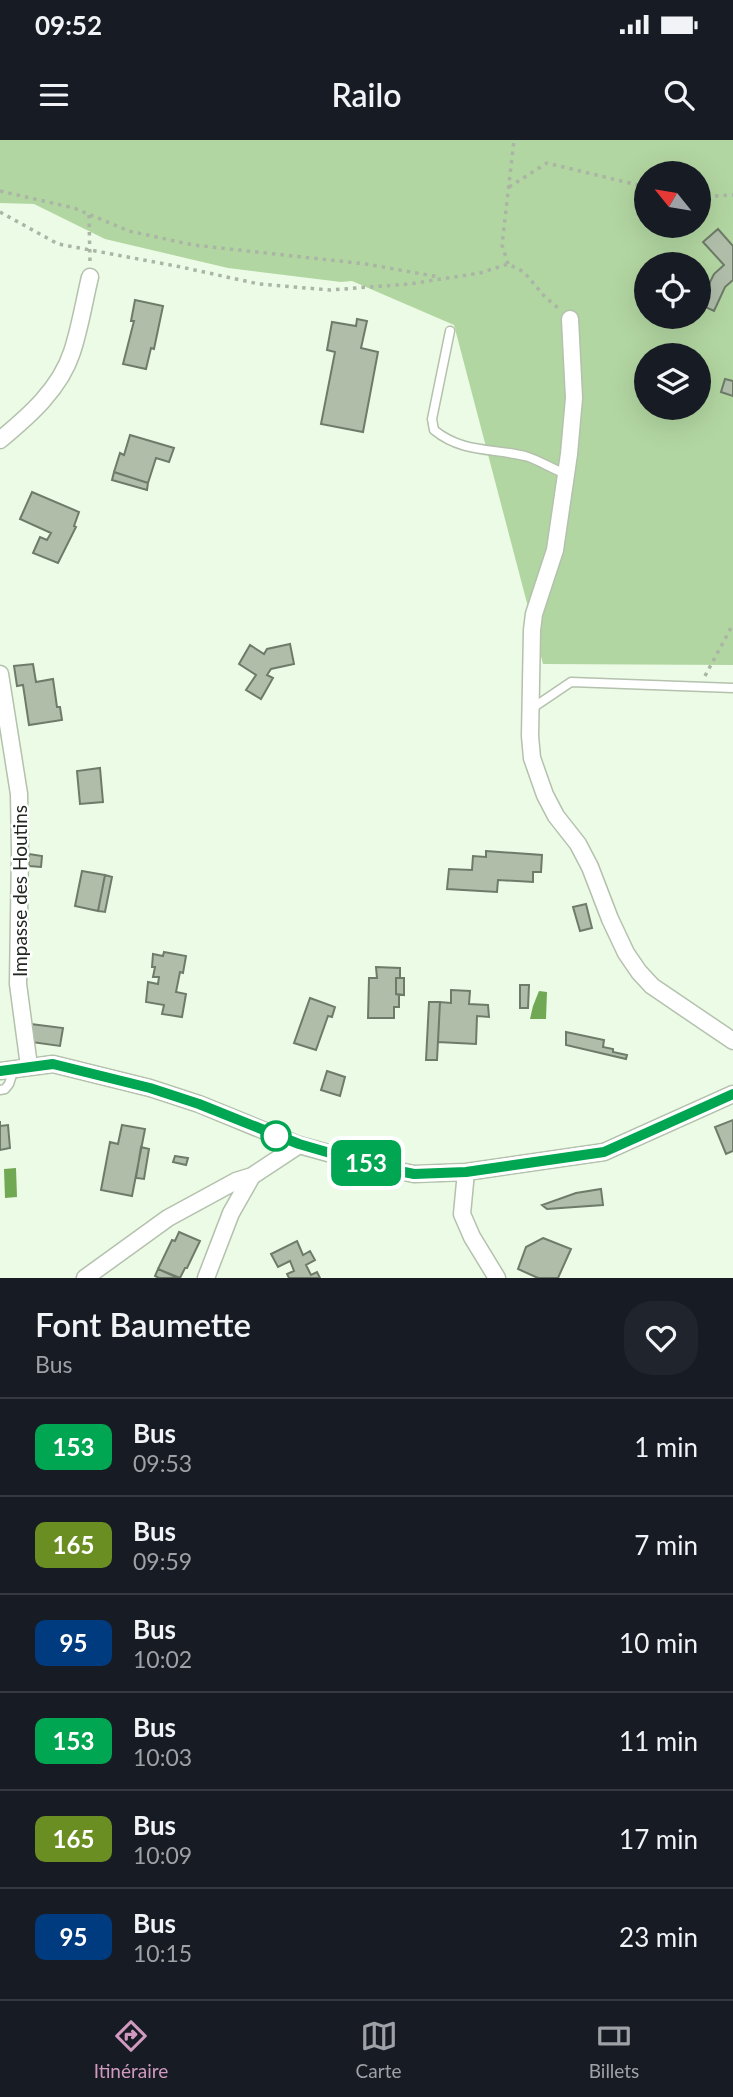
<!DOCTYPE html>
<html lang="fr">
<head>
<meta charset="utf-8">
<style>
	:root { --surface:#171b24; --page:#20242c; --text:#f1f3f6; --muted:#9ea1a6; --line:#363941; --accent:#d199c0 }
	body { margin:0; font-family:Lato,sans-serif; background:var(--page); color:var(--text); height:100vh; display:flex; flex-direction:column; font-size:26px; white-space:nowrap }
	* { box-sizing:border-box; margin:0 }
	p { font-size:23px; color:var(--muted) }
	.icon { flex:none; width:38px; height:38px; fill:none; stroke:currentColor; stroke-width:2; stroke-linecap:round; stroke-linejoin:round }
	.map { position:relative; height:1138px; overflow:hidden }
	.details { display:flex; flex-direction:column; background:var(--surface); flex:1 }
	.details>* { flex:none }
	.badge { padding:0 14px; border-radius:10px; font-size:24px; line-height:46px }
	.needle { width:46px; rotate:300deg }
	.tools { position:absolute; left:634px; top:21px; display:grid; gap:14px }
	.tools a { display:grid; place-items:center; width:77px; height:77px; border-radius:50%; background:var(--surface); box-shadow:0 7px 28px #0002; font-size:35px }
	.map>.badge { position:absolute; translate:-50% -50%; box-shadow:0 0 0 4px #fff }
	.round { display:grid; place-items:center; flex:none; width:74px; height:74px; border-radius:28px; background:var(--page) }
	.headline { display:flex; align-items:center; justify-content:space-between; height:119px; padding:0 35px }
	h1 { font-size:33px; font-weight:600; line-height:52px }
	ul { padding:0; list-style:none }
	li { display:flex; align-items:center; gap:21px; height:98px; padding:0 35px; border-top:2px solid var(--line) }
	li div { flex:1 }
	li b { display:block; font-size:26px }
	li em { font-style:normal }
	li .badge { min-width:77px; font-weight:700; text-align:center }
	.status { display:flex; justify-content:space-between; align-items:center; height:49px; padding:0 35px; background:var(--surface); direction:ltr }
	.status svg { height:19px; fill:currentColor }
	header { display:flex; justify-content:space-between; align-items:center; height:91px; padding:0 35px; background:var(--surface); font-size:32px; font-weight:600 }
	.tab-bar { display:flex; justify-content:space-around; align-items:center; height:98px; border-top:2px solid var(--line); background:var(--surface); font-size:19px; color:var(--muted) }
	.tab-bar a { display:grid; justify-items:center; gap:4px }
	.tab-bar .current { color:var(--accent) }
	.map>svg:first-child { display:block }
	.green { fill:#b2d6a1; fill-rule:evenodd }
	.water { fill:#71a853 }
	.building { fill:#afbda9; stroke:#6f7b69; stroke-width:2 }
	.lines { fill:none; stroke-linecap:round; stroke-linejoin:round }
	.lane-casing { stroke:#b3c1ad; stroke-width:11 }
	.street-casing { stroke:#b3c1ad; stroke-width:19 }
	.path { stroke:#aab5a5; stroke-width:3.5; stroke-dasharray:3.5 5; stroke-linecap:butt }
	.lane { stroke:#fff; stroke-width:8 }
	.street { stroke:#fff; stroke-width:16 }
	.line-casing { stroke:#fff; stroke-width:16 }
	.line { stroke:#00a651; stroke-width:10 }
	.stop-dot { fill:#fff; stroke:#00a651; stroke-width:3.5 }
	.labels { text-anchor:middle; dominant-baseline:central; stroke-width:5; stroke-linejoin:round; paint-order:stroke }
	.street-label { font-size:19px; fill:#222720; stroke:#fff }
</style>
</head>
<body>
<div class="status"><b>09:52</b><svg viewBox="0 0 49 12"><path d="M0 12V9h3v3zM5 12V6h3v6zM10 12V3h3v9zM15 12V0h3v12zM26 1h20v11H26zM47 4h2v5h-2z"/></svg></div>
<header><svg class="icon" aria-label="menu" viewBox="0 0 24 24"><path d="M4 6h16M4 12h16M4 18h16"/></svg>Railo<svg class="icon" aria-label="search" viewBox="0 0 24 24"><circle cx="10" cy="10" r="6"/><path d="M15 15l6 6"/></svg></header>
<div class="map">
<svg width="733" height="1138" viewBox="0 0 733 1138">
	<rect width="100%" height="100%" fill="#ecfbe6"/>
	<path class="green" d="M0,0h733v525l-190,-1 -89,-339 -102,-44 -11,1 -113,-14 -123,-29 -71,-35 -34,-1zM646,33h52v53h-52zM646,124h52v53h-52zM646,215h52v53h-52z"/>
	<path class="water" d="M539,851l8,1 -1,27h-16l3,-13z
		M16,1028l1,29 -12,1 -1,-29z"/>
	<path class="building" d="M718,89l15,17v34l-8,7 -11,24 -15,-7 15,-30 10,-9 -21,-23z
		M135,160l28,6 -9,43 -3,-1 -5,21 -23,-5 11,-43h-3z
		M357,179l10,2 -6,27 17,4 -15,80 -42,-8 14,-72 -8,-2 5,-28 24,4z
		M725,239l8,2v15l-12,-4z
		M130,295l44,13 -5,14 -13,-4 -8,25 -34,-11 6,-19 4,2z
		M114,332l34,11 -1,7 -35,-10z
		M32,352l47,20 -5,14 2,1 -18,36 -25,-10 7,-16 7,3 4,-7 -31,-14z
		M290,504l4,20 -23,5 -4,6 6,3 -12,21 -15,-9 10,-15 -17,-11 11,-19 14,9 3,-5z
		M33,524l3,18 17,-3 4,28h3l2,13 -33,5 -6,-40 -6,1 -3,-20z
		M100,628l3,34 -23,2 -3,-33z
		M486,711l56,4 -1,17h-8v10l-35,-2 -1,12 -50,-3 2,-20 23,1 1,-14 13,1z
		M29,714l13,2 -1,11 -12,-1z
		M82,731l23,4 -7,36 -23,-5z
		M105,735l7,2 -7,35 -7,-1z
		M586,764l6,24 -12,3 -7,-24z
		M164,812l22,4 -3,17 -3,-1 -4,20 10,2 -4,23 -20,-3 2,-9 -18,-3 2,-20 10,2 1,-7h-6l2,-10h-3l1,-13 10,2z
		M376,827l24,1v10h-4v16l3,1v12h-5v11h-26l1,-40h8z
		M396,838h8v17l-8,-1z
		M520,845h9l-1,23h-8z
		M451,850l19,1 -1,13 19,1 1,12 -12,-1 -1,28 -38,-2 2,-40 11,1z
		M310,858l25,9 -3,10 -4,-1 -12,34 -22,-7z
		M429,862h11l-3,58h-11z
		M31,884l32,4 -3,18 -29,-4z
		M566,892l38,8 -1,7 10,2v3l14,3 -1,4 -60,-14z
		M327,931l18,6 -5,19 -19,-6z
		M733,980v31l-7,3 -11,-27z
		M0,981v5l8,-1 2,23 -10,2z
		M122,985l23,4 -13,67 -31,-6 9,-48 8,2z
		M141,1007l8,2 -5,30 -8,-1z
		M175,1016l13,2 -2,7 -13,-3z
		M601,1049l2,16 -56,4 -5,-4 34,-12z
		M179,1092l21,9 -13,27h-2l-5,10 -22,-9 14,-29 3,1z
		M543,1098l28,11 -13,29h-20l-20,-9 8,-22z
		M297,1101l6,14 7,-4 5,9 -9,5 5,10 6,-3 3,6h-31l-2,-4 7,-3 -4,-10 -12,6 -7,-13z
		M158,1129l20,9h-19l-4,-2z"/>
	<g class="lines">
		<defs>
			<path id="lane" d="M450,191l-18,88 2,11c28,23 58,18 91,26 14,4 27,13 41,18
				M531,569l40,-27 162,6
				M0,950l5,-1 4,-5 5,-15"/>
			<path id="street" d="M570,179l4,79 -5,56 -14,96 -21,64 -2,16 -2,106 2,22 13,37 11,21 22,28 12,23 20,52 16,34 13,19 13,14 81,55
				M0,300c29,-24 60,-51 72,-88 8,-24 12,-50 18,-75
				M0,534l19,120 1,57 -2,133 11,82
				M0,931l53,-7 97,24 49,16 100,41 76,21 39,8 52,-2 138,-20 129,-58
				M466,1032l-4,42 10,23 25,41
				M85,1138l83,-60 68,-37 16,-5 47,-31
				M206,1138l25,-65 21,-37"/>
		</defs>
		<use href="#lane" class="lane-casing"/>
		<use href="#street" class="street-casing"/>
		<path class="path" d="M509,47l38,-24 99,24
			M0,51l74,17 55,23 64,14 173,19 73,13
			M698,57l35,-2
			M0,72l58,32 123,23 78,17 71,6 79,-6 71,-11 28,-9 16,8 21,25 13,11
			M89,75l1,47
			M508,124l-6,-19 12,-105
			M705,536l28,-52"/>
		<use href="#lane" class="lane"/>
		<use href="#street" class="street"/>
	</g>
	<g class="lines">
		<defs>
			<path id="line" d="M0,931l53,-7 97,24 49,16 100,40 76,22 39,8 52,-2 138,-20 129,-58"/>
		</defs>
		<use href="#line" class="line-casing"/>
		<use href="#line" class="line"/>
	</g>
	<circle class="stop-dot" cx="276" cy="996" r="14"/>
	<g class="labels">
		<g class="street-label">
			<text transform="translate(19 751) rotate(-90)">Impasse des Houtins</text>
		</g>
	</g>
</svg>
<div class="tools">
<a><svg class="needle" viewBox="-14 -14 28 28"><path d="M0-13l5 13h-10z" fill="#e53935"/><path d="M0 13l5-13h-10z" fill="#9ea1a6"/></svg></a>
<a><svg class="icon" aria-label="locate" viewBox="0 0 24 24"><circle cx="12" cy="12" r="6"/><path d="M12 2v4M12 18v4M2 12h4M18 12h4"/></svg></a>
<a><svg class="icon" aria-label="layers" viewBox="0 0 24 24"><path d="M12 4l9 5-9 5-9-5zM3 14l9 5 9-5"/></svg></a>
</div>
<b class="badge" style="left:366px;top:1023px;background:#00a651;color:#fff">153</b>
</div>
<section class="details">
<div class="headline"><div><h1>Font Baumette</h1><p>Bus</p></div><a class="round"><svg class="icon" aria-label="heart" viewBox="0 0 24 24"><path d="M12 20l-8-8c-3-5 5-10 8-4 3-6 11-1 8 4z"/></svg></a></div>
<ul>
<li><span class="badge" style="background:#00a651;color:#fff">153</span><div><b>Bus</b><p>09:53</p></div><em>1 min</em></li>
<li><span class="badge" style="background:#6b8e23;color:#fff">165</span><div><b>Bus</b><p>09:59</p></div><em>7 min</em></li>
<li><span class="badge" style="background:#003b80;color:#fff">95</span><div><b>Bus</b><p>10:02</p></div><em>10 min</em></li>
<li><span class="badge" style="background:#00a651;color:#fff">153</span><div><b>Bus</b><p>10:03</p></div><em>11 min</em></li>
<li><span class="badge" style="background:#6b8e23;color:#fff">165</span><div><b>Bus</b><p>10:09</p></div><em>17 min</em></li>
<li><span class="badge" style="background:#003b80;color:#fff">95</span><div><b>Bus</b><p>10:15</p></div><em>23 min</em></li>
</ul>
</section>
<nav class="tab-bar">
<a class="current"><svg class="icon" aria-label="directions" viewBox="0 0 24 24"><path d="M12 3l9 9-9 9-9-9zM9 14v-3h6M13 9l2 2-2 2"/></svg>Itinéraire</a>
<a><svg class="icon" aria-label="map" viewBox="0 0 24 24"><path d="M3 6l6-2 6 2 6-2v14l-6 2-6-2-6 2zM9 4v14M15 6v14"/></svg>Carte</a>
<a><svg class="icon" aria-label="tickets" viewBox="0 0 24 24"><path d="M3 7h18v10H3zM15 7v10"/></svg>Billets</a>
</nav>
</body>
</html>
